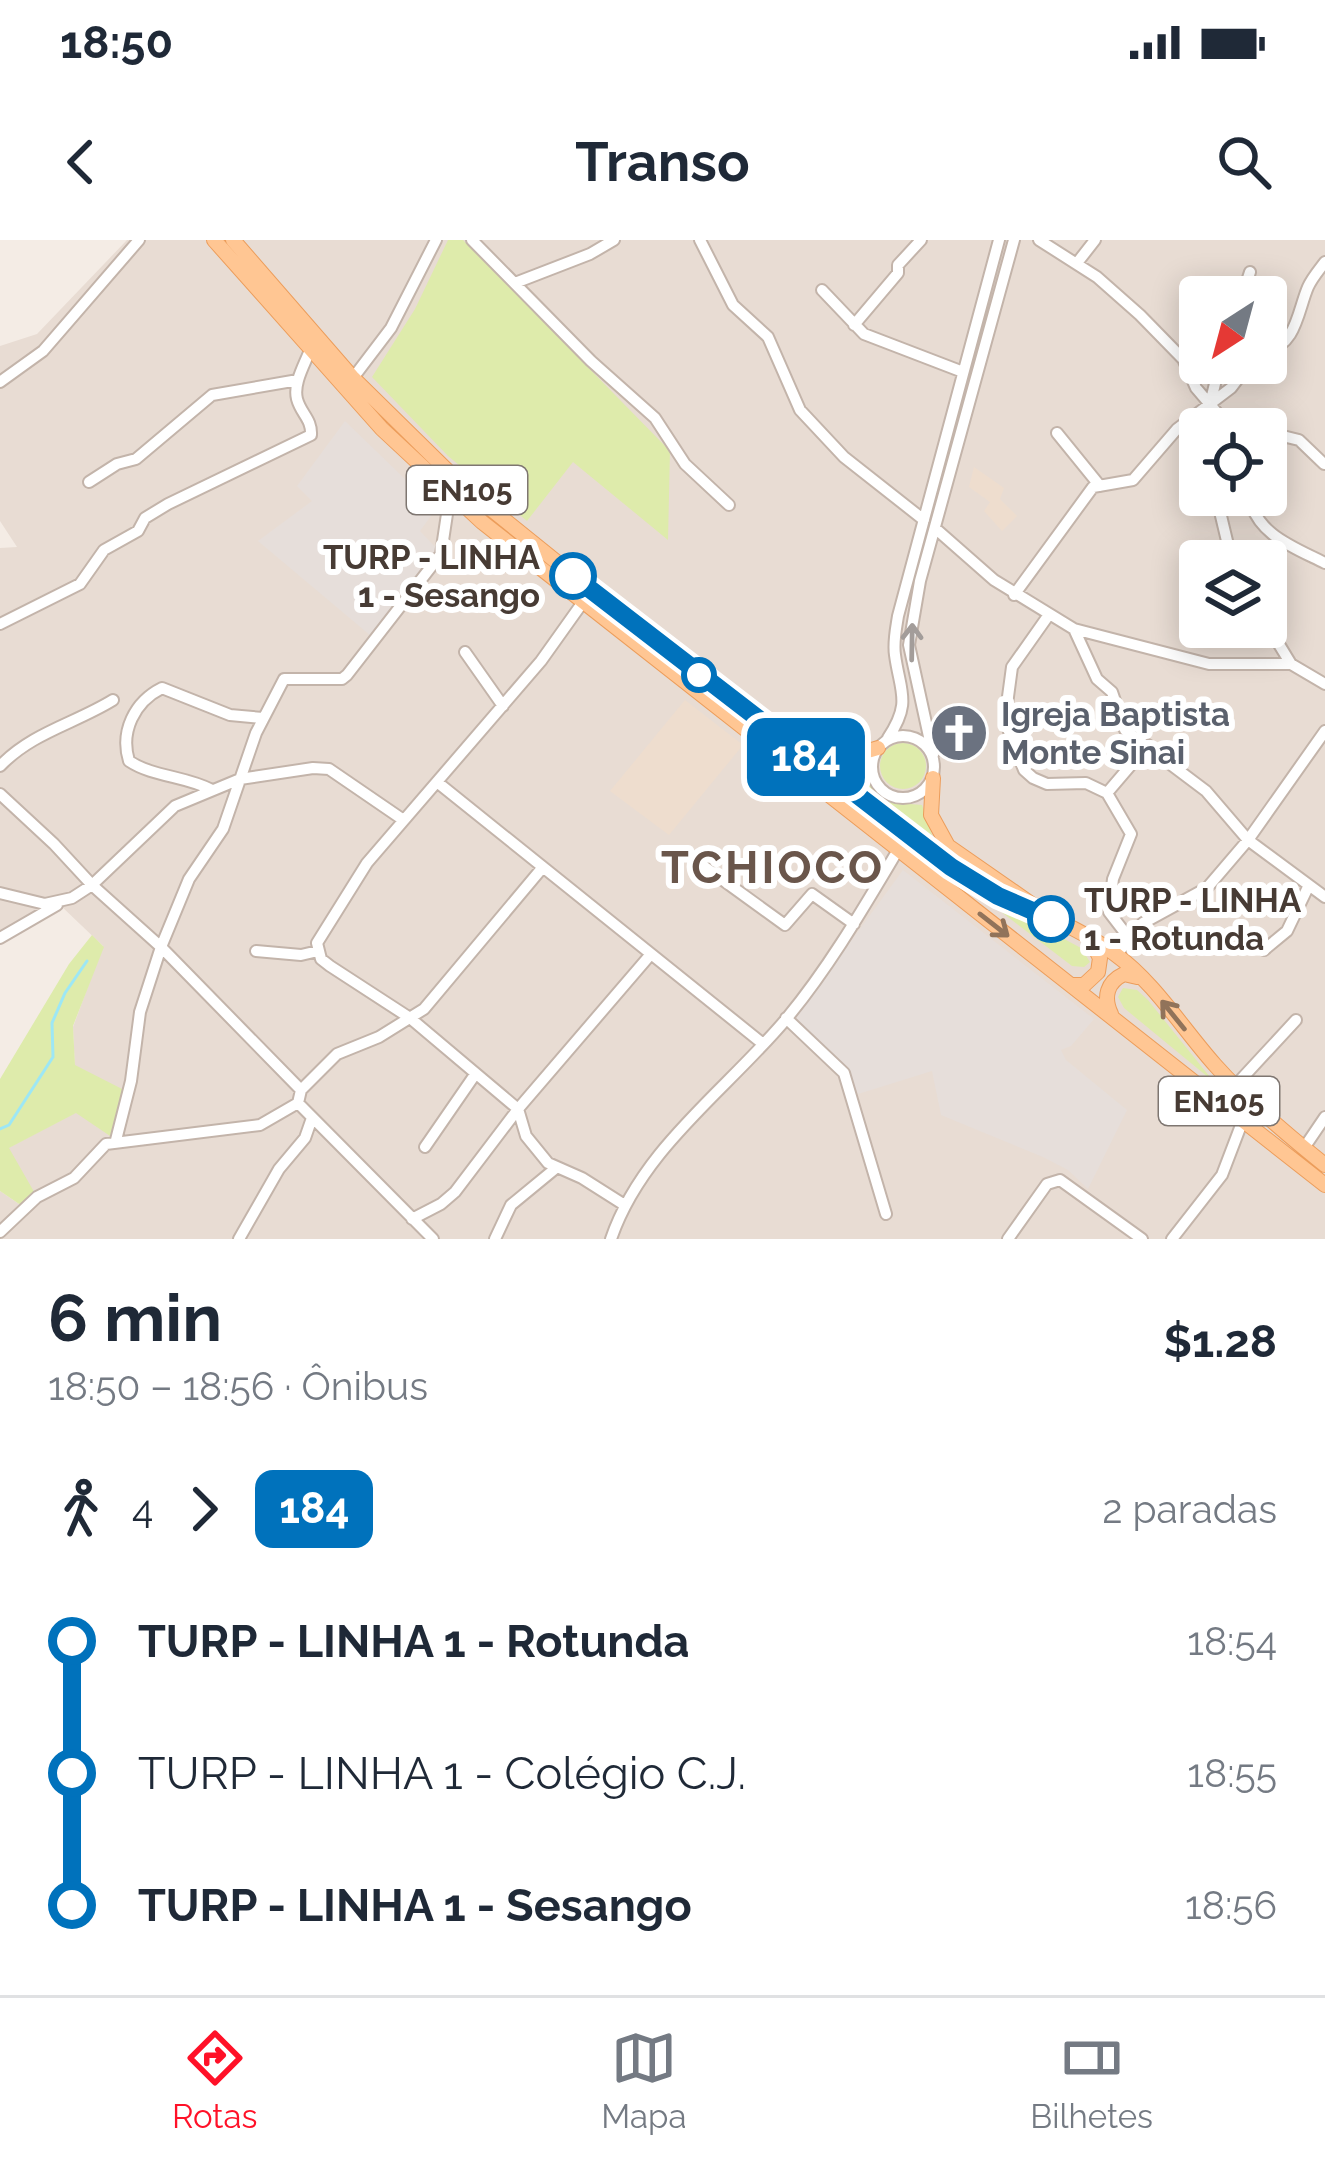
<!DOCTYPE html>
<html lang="pt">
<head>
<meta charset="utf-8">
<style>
	:root { --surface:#fff; --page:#f6f6f7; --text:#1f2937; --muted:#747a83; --line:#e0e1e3; --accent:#ff1128 }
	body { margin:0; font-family:Raleway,sans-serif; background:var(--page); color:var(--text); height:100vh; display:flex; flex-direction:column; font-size:45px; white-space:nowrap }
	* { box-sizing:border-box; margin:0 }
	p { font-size:39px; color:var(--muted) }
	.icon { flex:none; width:66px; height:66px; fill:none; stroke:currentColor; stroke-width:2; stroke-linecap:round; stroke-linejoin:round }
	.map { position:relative; height:999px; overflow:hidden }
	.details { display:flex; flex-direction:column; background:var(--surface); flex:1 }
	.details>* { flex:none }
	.badge { padding:0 24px; border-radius:18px; font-size:42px; line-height:78px }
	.needle { width:78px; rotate:216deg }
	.tools { position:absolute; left:1179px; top:36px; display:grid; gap:24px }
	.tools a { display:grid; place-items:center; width:108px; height:108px; border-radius:12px; background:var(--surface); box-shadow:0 6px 30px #0003; font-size:60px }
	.map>.badge { position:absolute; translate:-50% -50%; box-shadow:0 0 0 6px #fff }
	.legs { display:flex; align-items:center; gap:18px; height:132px; padding:0 48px; font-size:39px }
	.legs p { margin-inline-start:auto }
	.overview { display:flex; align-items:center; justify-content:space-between; height:204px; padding:0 48px }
	h1 { font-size:66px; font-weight:700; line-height:90px }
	ul { padding:0 48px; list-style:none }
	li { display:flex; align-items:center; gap:42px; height:132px; font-size:45px }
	li i { display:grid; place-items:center; width:18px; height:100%; margin:0 15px; background:currentColor }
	li i::after { content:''; width:30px; height:30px; margin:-15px; border:9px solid; border-radius:50%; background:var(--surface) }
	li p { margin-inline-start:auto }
	li:first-child i { background:linear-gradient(#0000 50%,currentColor 0) }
	li:last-child i { background:linear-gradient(currentColor 50%,#0000 0) }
	.status { display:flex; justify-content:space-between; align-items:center; height:84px; padding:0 60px; background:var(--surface); direction:ltr }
	.status svg { height:33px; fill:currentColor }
	header { display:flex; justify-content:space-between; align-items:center; height:156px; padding:0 48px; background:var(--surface); font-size:54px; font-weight:700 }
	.tabs { display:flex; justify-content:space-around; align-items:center; height:168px; border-top:3px solid var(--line); background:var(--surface); font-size:33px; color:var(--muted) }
	.tabs a { display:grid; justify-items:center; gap:6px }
	.tabs .selected { color:var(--accent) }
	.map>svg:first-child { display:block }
	.residential { fill:#e8dcd3; fill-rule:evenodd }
	.industrial { fill:#e6deda }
	.education { fill:#eeddce }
	.green { fill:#deebab }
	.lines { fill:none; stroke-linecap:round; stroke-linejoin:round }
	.stream { stroke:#9de7f5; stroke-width:3 }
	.minor-casing { stroke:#c3b4aa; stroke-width:14 }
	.major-casing { stroke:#ec9d5b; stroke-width:16 }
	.minor { stroke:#fff; stroke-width:10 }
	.major { stroke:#ffc693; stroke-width:14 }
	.oneway { stroke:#a39d9a }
	.oneway2 { stroke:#91735a }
	.line-1-casing { stroke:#fff; stroke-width:27 }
	.line-1 { stroke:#0072bc; stroke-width:18 }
	.stop-1-dot { fill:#fff; stroke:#0072bc; stroke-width:6 }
	.labels { text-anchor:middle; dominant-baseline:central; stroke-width:12; stroke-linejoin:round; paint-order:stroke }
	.shield { fill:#fff; stroke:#7e7671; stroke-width:3 }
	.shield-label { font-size:30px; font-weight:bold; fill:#473b34 }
	.stop-label { font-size:33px; font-weight:bold; fill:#473b34; stroke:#fff; text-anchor:end }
	.worship-label { font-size:33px; font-weight:bold; fill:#5b616d; stroke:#fff; text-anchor:start }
	.district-label { font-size:45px; font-weight:bold; letter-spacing:3px; fill:#6a564b; stroke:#fff }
</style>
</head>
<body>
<div class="status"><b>18:50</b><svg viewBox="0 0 49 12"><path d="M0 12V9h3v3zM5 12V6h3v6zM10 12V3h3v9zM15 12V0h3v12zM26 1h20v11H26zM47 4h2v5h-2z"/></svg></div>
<header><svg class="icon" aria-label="back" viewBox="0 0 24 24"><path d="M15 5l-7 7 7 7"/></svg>Transo<svg class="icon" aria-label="search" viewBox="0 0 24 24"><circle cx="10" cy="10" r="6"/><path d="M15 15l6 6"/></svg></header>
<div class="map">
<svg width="1325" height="999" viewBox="0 0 1325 999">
	<rect width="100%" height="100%" fill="#f4ece5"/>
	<path class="residential" d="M127,0h1198v999h-1325v-48l25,17 -17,-60 69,-36 -4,-85 30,-81 -44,-42 -59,36v-392l17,-1 -17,-26v-175l37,-12zM1200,57h66v66h-66zM1200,189h66v66h-66zM1200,321h66v66h-66z"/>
	<path class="industrial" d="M345,181l91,88 -16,22 17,18 -66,87 -113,-95 54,-40 -15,-15z
		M903,630l191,149 -23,27 -10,4 5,10 61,50 -39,79 -20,-19 -25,-13 -102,-42 -9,-44 -74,23 -11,-27 -53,-48z"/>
	<path class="education" d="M974,227l30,21 -4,11 17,17 -15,15 -18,-20 6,-9 -21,-15z
		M685,460l58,45 -74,90 -59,-44z"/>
	<path class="green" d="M448,0h15l207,211 -2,89 -95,-78 -46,59 -79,-65 -76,-79 43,-68z
		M880 526a23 23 0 1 1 46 0a23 23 0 1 1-46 0Z
		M814,511l30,9 22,-2c0,43 21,44 56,47l11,33 25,23z
		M974,651l107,57 9,14 -6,5 -12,-1z
		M92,695l12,12 -31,79 2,39 53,27 -12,48 -40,-27 -67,35 28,49 -12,11 -25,-17v-112l69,-115z
		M1123,748l14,2 11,10 66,82 -90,-74 -6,-11z"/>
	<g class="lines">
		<path class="stream" d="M0,889l9,-4 44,-68 -1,-34 13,-30 22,-32"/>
		<defs>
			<path id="minor" d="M472,0l119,121 64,57 30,46 44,41
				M700,0l33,65 35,32 32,73 44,47 80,63
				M1039,0l58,37 43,38 43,44 13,29 35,41
				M1077,23l18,-23
				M515,43l75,-29 24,-14
				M822,50l42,44 99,38
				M1242,57l8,-25
				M854,85l44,-52v-8l23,-25
				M1266,110c30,-3 32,-40 42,-63 4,-9 11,-17 17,-25
				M353,138l38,-50 45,-88
				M0,142l43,-31 96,-111
				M1204,189l16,-66
				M1266,192l33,8 25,24
				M1057,193l43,53
				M89,242l28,-18 19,-5 76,-64 86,-15
				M1216,255l12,50 15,16
				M1249,255c6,39 44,52 76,68
				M936,289l58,51 80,49 135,35h82l34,20
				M1014,355l79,-108 40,-7 44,-51 54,-41 19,-25
				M583,362l-42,59 -174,202 -50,80 4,16 9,7 80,52 108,91 8,27 22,27 34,15 41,26
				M1048,376l-36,51 -7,52 3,10 16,41 9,8 14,6 39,-1 21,10 24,41 -18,45 -4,33 20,26
				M1266,383l25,41
				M0,384l80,-40 24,-34 34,-19 7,-13 23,-14 143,-69c1,-16 -10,-21 -14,-36 -4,-16 8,-35 13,-49
				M1074,389l23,50 15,13 13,38 81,61 42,49 77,57
				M465,412l38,54
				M872 527a31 31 0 1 1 62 0a31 31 0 1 1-62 0Z
				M888,498c24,-36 12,-46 7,-83 -2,-13 1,-26 3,-39l101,-376
				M933,515l-24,-110 11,-64 94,-341
				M0,526c33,-34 74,-42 113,-66
				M437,542l325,261
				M212,550c-26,-14 -59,-13 -83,-29 -9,-29 5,-59 33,-73l68,27 33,3
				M1107,553l41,-48
				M0,554l54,50 38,41 69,62 140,143
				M698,622l87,63 27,-31 42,30
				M0,653l45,11 27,-6 20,-13 83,-79 65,-27 73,-11 16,1 73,50
				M0,698l57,-33
				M1247,702l17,8 23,-19 22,-46
				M256,711l45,4 17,-4
				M1116,715l27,-32 64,-35 41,-48 77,-109
				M786,778l58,55 42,141
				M1234,847l62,-67
				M298,863l135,136
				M116,900l15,-59 9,-69 21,-65 28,-68 34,-50 33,-96 28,-54h58l5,-4 94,-121 9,-60
				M425,907l49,-71
				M1304,908l21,-31
				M412,979l29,-15 14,-12 63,-83 133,-155
				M0,992l37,-35 37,-19 32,-34 154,-19 38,-22 3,-13 36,-36 42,-17 45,-28 119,-142
				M239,999l40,-70 26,-31 7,-20
				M495,999l16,-34 45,-37
				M611,999c31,-91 116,-149 176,-221 43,-52 77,-111 111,-168
				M1008,999l39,-55 13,-4 82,59
				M1172,999l50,-64 21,-55"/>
			<path id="major" d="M214,0l168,189 100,93 843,663
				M233,0l120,138 112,110 171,138 315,241c51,35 114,50 164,87 40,29 67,74 100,111 33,37 71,69 110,100
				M767,479c36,18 68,44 111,29
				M933,538l-2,37 17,31 89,62
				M1073,745h11l14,-13 2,-14 -10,-20
				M1111,774c-8,-17 -4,-32 13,-40l13,3"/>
		</defs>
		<use href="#minor" class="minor-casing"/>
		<use href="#major" class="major-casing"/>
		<use href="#minor" class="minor"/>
		<use href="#major" class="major"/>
	</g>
	<defs><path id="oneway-shaft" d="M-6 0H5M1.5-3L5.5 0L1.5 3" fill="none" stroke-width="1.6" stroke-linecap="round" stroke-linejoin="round" transform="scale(3)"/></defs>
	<use class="oneway" href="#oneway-shaft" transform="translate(912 402) rotate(-89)"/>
	<g class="oneway2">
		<use href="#oneway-shaft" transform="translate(994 685) rotate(38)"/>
		<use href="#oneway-shaft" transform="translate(1173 775) rotate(-129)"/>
	</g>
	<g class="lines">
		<defs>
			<path id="line-1" d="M573,336l378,291 47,29 53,23"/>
		</defs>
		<use href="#line-1" class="line-1-casing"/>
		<use href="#line-1" class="line-1"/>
	</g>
	<defs>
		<symbol id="church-disc" viewBox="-11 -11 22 22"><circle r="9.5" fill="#6b7280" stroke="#fff"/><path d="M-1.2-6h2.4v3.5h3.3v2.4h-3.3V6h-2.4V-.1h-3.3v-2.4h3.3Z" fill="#fff"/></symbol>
	</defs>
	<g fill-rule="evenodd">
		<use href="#church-disc" x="926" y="460" width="66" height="66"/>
	</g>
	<g class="stop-1-dot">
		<circle cx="573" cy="336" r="21"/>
		<circle cx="699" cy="435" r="15"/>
		<circle cx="1051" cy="679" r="21"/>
	</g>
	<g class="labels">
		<g class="shield">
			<rect x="407" y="226" width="120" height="48" rx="9"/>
			<rect x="1159" y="837" width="120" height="48" rx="9"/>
		</g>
		<g class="shield-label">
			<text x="467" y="250">EN105</text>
			<text x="1219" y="861">EN105</text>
		</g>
		<g class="stop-label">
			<text x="540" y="317">TURP - LINHA<tspan x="540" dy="38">1 - Sesango</tspan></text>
			<text x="1084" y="660" text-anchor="start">TURP - LINHA<tspan x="1084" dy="38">1 - Rotunda</tspan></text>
		</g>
		<g class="worship-label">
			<text x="1001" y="474">Igreja Baptista<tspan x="1001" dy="38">Monte Sinai</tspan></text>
		</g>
		<g class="district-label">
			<text x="773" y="627">TCHIOCO</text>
		</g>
	</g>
</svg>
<div class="tools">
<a><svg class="needle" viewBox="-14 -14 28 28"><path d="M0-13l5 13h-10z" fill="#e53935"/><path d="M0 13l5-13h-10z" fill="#747a83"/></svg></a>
<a><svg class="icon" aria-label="locate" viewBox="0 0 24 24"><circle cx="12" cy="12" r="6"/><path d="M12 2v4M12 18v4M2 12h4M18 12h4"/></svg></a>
<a><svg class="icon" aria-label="layers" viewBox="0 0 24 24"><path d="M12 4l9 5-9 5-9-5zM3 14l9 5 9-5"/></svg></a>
</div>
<b class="badge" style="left:806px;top:517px;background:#0072bc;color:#fff">184</b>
</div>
<section class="details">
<div class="overview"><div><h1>6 min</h1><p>18:50 – 18:56 · Ônibus</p></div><b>$1.28</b></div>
<div class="legs"><svg class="icon" aria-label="walk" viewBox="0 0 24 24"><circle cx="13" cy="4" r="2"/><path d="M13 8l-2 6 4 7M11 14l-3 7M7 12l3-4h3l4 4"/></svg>4<svg class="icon" aria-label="forward" viewBox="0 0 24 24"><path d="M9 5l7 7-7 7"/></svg><b class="badge" style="background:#0072bc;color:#fff">184</b><p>2 paradas</p></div>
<ul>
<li><i style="color:#0072bc"></i><b>TURP - LINHA 1 - Rotunda</b><p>18:54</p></li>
<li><i style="color:#0072bc"></i><span>TURP - LINHA 1 - Colégio C.J.</span><p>18:55</p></li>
<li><i style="color:#0072bc"></i><b>TURP - LINHA 1 - Sesango</b><p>18:56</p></li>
</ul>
</section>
<nav class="tabs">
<a class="selected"><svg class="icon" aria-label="directions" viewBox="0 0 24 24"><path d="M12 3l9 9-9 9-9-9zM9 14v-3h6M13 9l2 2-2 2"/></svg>Rotas</a>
<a><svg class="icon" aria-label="map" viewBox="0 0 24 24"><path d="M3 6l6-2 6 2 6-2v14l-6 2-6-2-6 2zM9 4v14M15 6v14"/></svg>Mapa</a>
<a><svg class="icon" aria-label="tickets" viewBox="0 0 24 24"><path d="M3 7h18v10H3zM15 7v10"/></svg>Bilhetes</a>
</nav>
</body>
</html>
